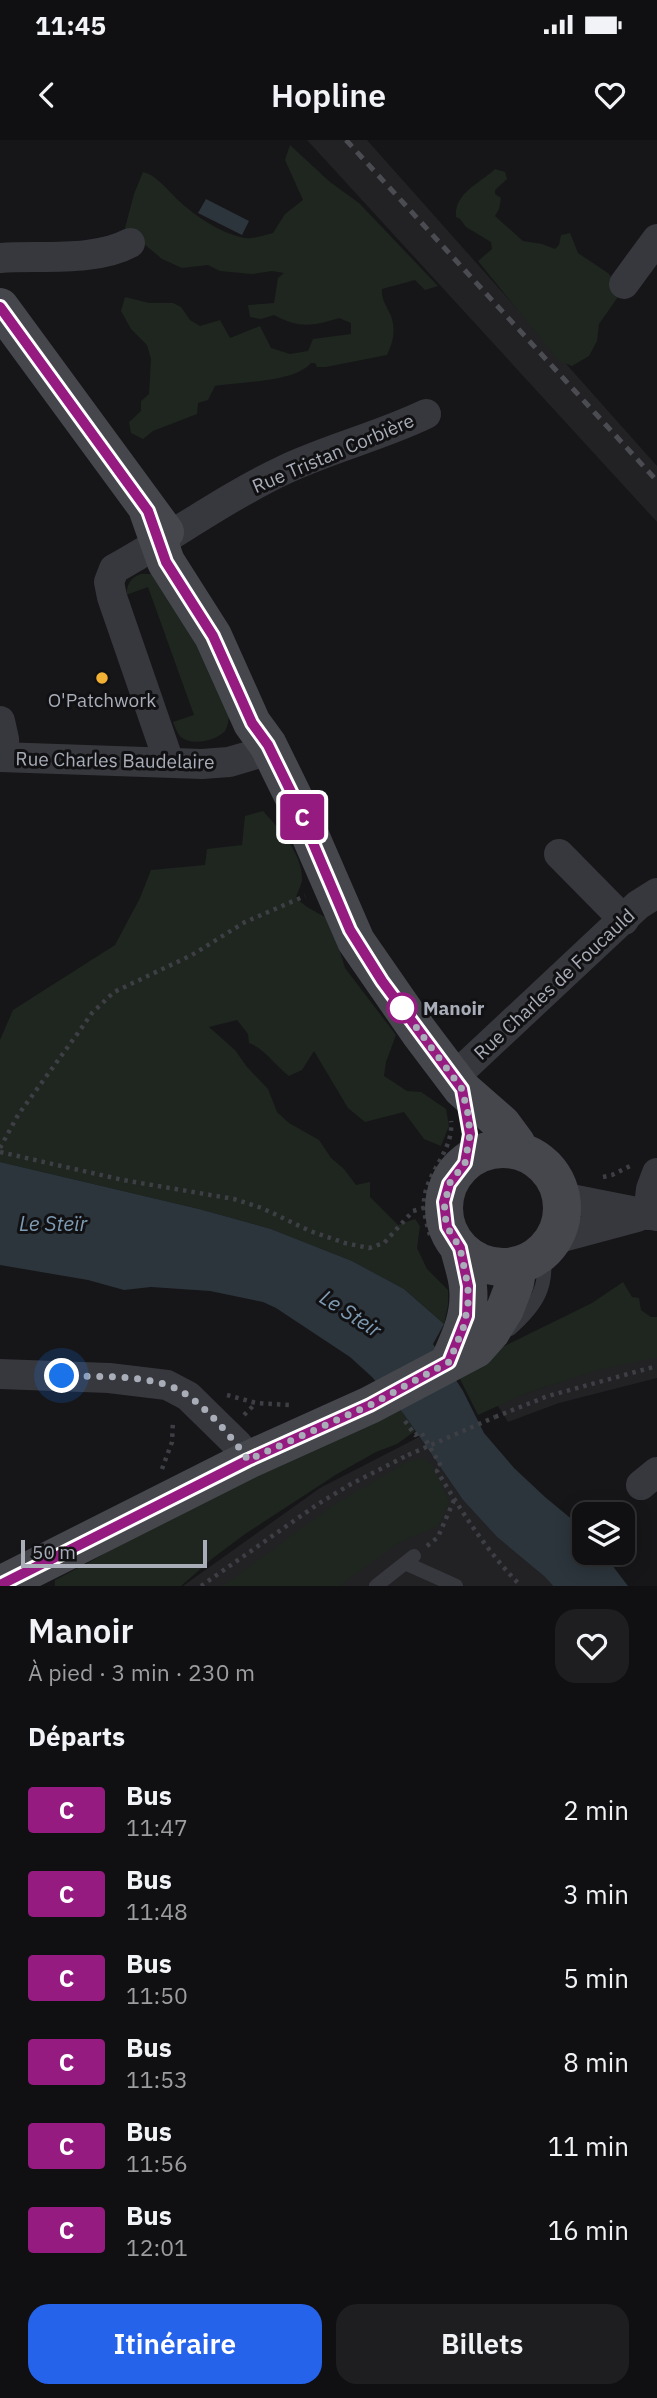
<!DOCTYPE html>
<html lang="fr">
<head>
<meta charset="utf-8">
<style>
	:root { --surface:#101012; --page:#1e1e20; --text:#f1f3f6; --muted:#9c9d9f; --line:#303032; --accent:#2563eb }
	body { margin:0; font-family:"IBM Plex Sans",sans-serif; background:var(--page); color:var(--text); height:100vh; display:flex; flex-direction:column; font-size:26px; white-space:nowrap }
	* { box-sizing:border-box; margin:0 }
	p { font-size:23px; color:var(--muted) }
	.icon { flex:none; width:38px; height:38px; fill:none; stroke:currentColor; stroke-width:2; stroke-linecap:round; stroke-linejoin:round }
	.map { position:relative; height:1446px; overflow:hidden }
	.drawer { display:flex; flex-direction:column; background:var(--surface); flex:1 }
	.drawer>* { flex:none }
	.badge { padding:0 14px; border-radius:5px; font-size:24px; line-height:46px }
	.fabs { position:absolute; left:572px; top:1362px; display:grid; gap:14px }
	.fabs a { display:grid; place-items:center; width:63px; height:63px; border-radius:14px; background:var(--surface); box-shadow:0 4px 18px #0003,0 0 0 2px var(--line); font-size:35px }
	.scale { position:absolute; left:21px; bottom:18px; width:186px; box-sizing:border-box; padding-left:7px; border:4px solid #a8adb8; border-top:0; font-size:19px; line-height:24px; white-space:nowrap; color:#a8adb8; -webkit-text-stroke:5px #111113; paint-order:stroke }
	.you { position:absolute; width:35px; height:35px; margin:-18px; border:5px solid #fff; border-radius:50%; background:#1a73e8; box-shadow:0 0 0 10px #1a73e833 }
	.map>.badge { position:absolute; translate:-50% -50%; box-shadow:0 0 0 4px #fff }
	h2 { padding:0 28px; font-size:26px; line-height:63px }
	.round { display:grid; place-items:center; flex:none; width:74px; height:74px; border-radius:21px; background:var(--page) }
	.overview { display:flex; align-items:center; justify-content:space-between; height:119px; padding:0 28px }
	h1 { font-size:33px; font-weight:600; line-height:52px }
	.button { display:flex; gap:14px; margin-top:auto; padding:14px 28px }
	.button a { flex:1; height:80px; border-radius:21px; background:var(--accent); color:#fff; font-size:28px; font-weight:600; line-height:80px; text-align:center }
	.button a+a { background:var(--page); color:var(--text) }
	ul { padding:0; list-style:none }
	li { display:flex; align-items:center; gap:21px; height:84px; padding:0 28px }
	li div { flex:1 }
	li b { display:block; font-size:26px }
	li em { font-style:normal }
	li .badge { min-width:77px; font-weight:700; text-align:center }
	.status { display:flex; justify-content:space-between; align-items:center; height:49px; padding:0 35px; background:var(--surface); direction:ltr }
	.status svg { height:19px; fill:currentColor }
	header { display:flex; justify-content:space-between; align-items:center; height:91px; padding:0 28px; background:var(--surface); font-size:32px; font-weight:600 }
	.map>svg:first-child { display:block }
	.built { fill:#222225 }
	.green { fill:#1e261f }
	.water { fill:#2c353c }
	.lines { fill:none; stroke-linecap:round; stroke-linejoin:round }
	.path { stroke:#3d3f44; stroke-width:4.5; stroke-dasharray:3.5 5; stroke-linecap:butt }
	.lane { stroke:#37383d; stroke-width:14 }
	.street { stroke:#37383d; stroke-width:30 }
	.secondary { stroke:#45474d; stroke-width:38 }
	.rail { stroke:#4a4c52; stroke-width:5; stroke-dasharray:9 7; stroke-linecap:butt }
	.path-bridge { stroke:#3d3f44; stroke-width:4.5; stroke-dasharray:3.5 5; stroke-linecap:butt }
	.line-casing { stroke:#fff; stroke-width:16 }
	.line { stroke:#951b81; stroke-width:10 }
	.walk { stroke:#a8adb8; stroke-width:7; stroke-dasharray:0 12.6 }
	.poi-dot { fill:#f2b134; stroke:#111113; stroke-width:2.5 }
	.stop-dot { fill:#fff; stroke:#951b81; stroke-width:3.5 }
	.labels { text-anchor:middle; dominant-baseline:central; stroke-width:6; stroke-linejoin:round; paint-order:stroke }
	.street-label { font-size:19px; fill:#a8adb8; stroke:#111113 }
	.poi-label { font-size:19px; fill:#a8adb8; stroke:#111113 }
	.stop-label { font-size:19px; font-weight:bold; fill:#a8adb8; stroke:#111113; text-anchor:start }
	.water-label { font-size:21px; font-style:italic; fill:#7f9bb3; stroke:#111113 }
</style>
</head>
<body>
<div class="status"><b>11:45</b><svg viewBox="0 0 49 12"><path d="M0 12V9h3v3zM5 12V6h3v6zM10 12V3h3v9zM15 12V0h3v12zM26 1h20v11H26zM47 4h2v5h-2z"/></svg></div>
<header><svg class="icon" aria-label="back" viewBox="0 0 24 24"><path d="M15 5l-7 7 7 7"/></svg>Hopline<svg class="icon" aria-label="heart" viewBox="0 0 24 24"><path d="M12 20l-8-8c-3-5 5-10 8-4 3-6 11-1 8 4z"/></svg></header>
<div class="map">
<svg width="657" height="1446" viewBox="0 0 657 1446">
	<rect width="100%" height="100%" fill="#161618"/>
	<path class="built" d="M307,0h60l290,326v56z
		M657,1210v28l-98,25 -51,19 -12,-19z
		M419,1297l44,63 34,37 48,40 8,9h-370l137,-98z"/>
	<path class="green" d="M290,5l40,37 29,21 79,83 -13,4 -10,-10 -33,9c-1,11 5,17 9,27 5,15 2,26 -4,39l-61,12h-9l-2,-4h-4c-18,20 -69,18 -96,23l-7,14 -10,3 -1,11 -44,17 -10,8 -12,-6 -2,-11 12,-11v-10l8,-7 2,-35 -4,-14 -16,-16 -10,-18 4,-14 24,6h24l8,4 9,13 10,6 20,-6 10,18 30,-12 11,22 19,6 18,-3 5,-12 38,-5v-11l-12,-5c-27,8 -38,11 -65,-3l-13,4 -11,-2 -2,-12 26,-2 4,-25 6,-5 -12,-2 -20,3 -32,-3 -12,-6 -26,3 -20,-9 -37,-31 9,-34 9,-22c11,2 22,15 30,23 17,18 48,39 72,43 9,1 19,-3 28,-5l12,-19 18,-14 -18,-40z
		M495,29l10,3 2,7 -12,11v4l6,4 -2,11 -4,7 28,25 19,3 13,5 4,-4 2,-10 9,-2 8,20 30,20 9,11 1,13 -19,27 -2,17 -8,15 -17,10 -13,-5 -81,-100 14,-12 -1,-7 -25,-15 -6,-8 -4,-2c-2,-24 23,-33 39,-48z
		M141,434h12l51,78 25,62c0,5 -1,12 -4,17 -9,10 -34,15 -44,6 -4,-4 -6,-10 -8,-15l21,-7 -46,-128 -22,8c2,-12 4,-17 15,-21z
		M263,671c17,19 40,42 39,70 -1,5 -5,12 -6,17l11,9 23,13 15,48 51,67 -10,27 -2,14 23,15 14,1 25,17 3,17 -8,20 -17,-7 -20,-27 -39,10 -17,-14 -34,-57 -12,19 -13,6c-13,-10 -25,-28 -40,-33l-1,-9 -11,-14 -28,7 26,23 12,17 21,22 9,23 12,11 30,17 12,18 13,11 12,16 14,-3v15l28,28 17,-6 5,7 -3,22 10,21 21,21v15l-4,19 -40,-35 -52,-28 -81,-32 -72,-20 -199,-47v-122l13,-30 102,-65 25,-47 11,-28 54,-5 2,-16 35,-4 3,-29z
		M623,1142l9,15 7,1 2,12 10,7h6v40l-59,13 -74,24 -46,21 -19,-38 33,-25 100,-49z
		M386,1266l16,5 13,20 -18,13 -21,8 -39,22 -92,60 -32,24 -32,28h-126v-6l44,-23 38,-25z
		M424,1318l11,11 14,33 -11,24 -40,17 -59,43h-116l112,-82 72,-42z"/>
	<path class="water" d="M206,59l43,22 -7,14 -44,-22z
		M0,1022l199,47 72,20 81,32 52,28 40,35 -11,20 30,47 21,42 30,35 31,29 35,29 4,5v21h18l26,34h-75l-8,-9 -48,-40 -34,-37 -60,-87 -31,-36 -22,-20 -74,-49 -13,-6 -53,-11 -59,-4 -27,3 -36,-10 -88,-15z"/>
	<g class="lines">
		<path class="path" d="M0,1008l18,-33 60,-82 14,-20 22,-21 78,-37 53,-33 60,-26
			M0,1012l123,28 111,19 28,9 48,23 35,12 24,5 15,-5 29,-32 31,-9
			M603,1037l9,-2 18,-9
			M430,1095c-3,-10 -7,-23 -6,-34 2,-29 30,-50 27,-80
			M227,1255l29,8 34,2
			M244,1275l12,-12
			M495,1277l53,-21 109,-30
			M405,1281l10,14 6,-3 20,34 -4,5c25,41 50,81 84,115
			M162,1329l10,-27 1,-22
			M427,1406l11,-9 16,-37
			M201,1446l117,-82 33,-20 57,-29"/>
		<path class="lane" d="M510,1189c26,-23 39,-42 33,-77
			M405,1423l51,23
			M376,1446l38,-30"/>
		<path class="street" d="M0,118c40,-3 95,4 130,-15
			M624,144l33,-45
			M0,581l4,18 1,18
			M0,617l202,7 27,-2 41,-12
			M169,622l-57,-165 -3,-15 5,-13c58,-32 112,-72 172,-100 45,-21 94,-33 140,-55
			M559,714l65,66
			M452,935l14,-9 172,-161 19,-12
			M561,1057l96,19
			M648,1075l3,-26 6,-16
			M555,1099l82,-22
			M0,1234l109,4 58,7 21,11 50,49 10,15
			M641,1345l16,-13"/>
		<path class="secondary" d="M0,167l165,225
			M148,371l18,51 47,74 39,87 16,22 25,51 63,145 63,91 43,57 40,35 14,19 4,8
			M444 1068a59 59 0 1 1 118 0a59 59 0 1 1-118 0Z
			M449,1222c11,-24 22,-47 19,-75 -1,-13 -6,-26 -9,-39
			M0,1445l248,-125 122,-55 106,-56 15,-17 14,-23 10,-26 3,-18"/>
		<path class="rail" d="M346,0l311,341"/>
		<path class="path-bridge" d="M408,1315l87,-38"/>
	</g>
	<g class="lines">
		<defs>
			<path id="line" d="M0,167l148,204 18,51 47,74 39,87 16,22 25,51 57,134 32,51 80,108 8,45 -5,29 -16,21 -5,18 3,25 13,21 8,38 -1,30 -18,46 -79,43 -122,55 -248,125"/>
		</defs>
		<use href="#line" class="line-casing"/>
		<use href="#line" class="line"/>
		<path class="walk" d="M62,1236c36,1 80,-2 113,12 25,11 58,50 73,72l122,-55 79,-43 15,-36 4,-22v-18l-8,-38 -13,-21 -3,-17 5,-26 16,-21 5,-29 -2,-20 -6,-25 -63,-85 3,4"/>
	</g>
	<circle class="poi-dot" cx="102" cy="538" r="7"/>
	<circle class="stop-dot" cx="402" cy="868" r="14"/>
	<g class="labels">
		<g class="street-label">
			<text transform="translate(333 313) rotate(-23)">Rue Tristan Corbière</text>
			<text transform="translate(115 620) rotate(1)">Rue Charles Baudelaire</text>
			<text transform="translate(554 844) rotate(-43)">Rue Charles de Foucauld</text>
		</g>
		<g class="poi-label">
			<text x="102" y="560">O'Patchwork</text>
		</g>
		<g class="stop-label">
			<text x="423" y="868">Manoir</text>
		</g>
		<g class="water-label">
			<text x="53" y="1083">Le Steïr</text>
			<text transform="translate(351 1173) rotate(33)">Le Steir</text>
		</g>
	</g>
</svg>
<div class="fabs">
<a><svg class="icon" aria-label="layers" viewBox="0 0 24 24"><path d="M12 4l9 5-9 5-9-5zM3 14l9 5 9-5"/></svg></a>
</div>
<div class="scale">50 m</div>
<div class="you" style="left:62px;top:1236px"></div>
<b class="badge" style="left:302px;top:677px;background:#951b81;color:#fff">C</b>
</div>
<section class="drawer">
<div class="overview"><div><h1>Manoir</h1><p>À pied · 3 min · 230 m</p></div><a class="round"><svg class="icon" aria-label="heart" viewBox="0 0 24 24"><path d="M12 20l-8-8c-3-5 5-10 8-4 3-6 11-1 8 4z"/></svg></a></div>
<h2>Départs</h2>
<ul>
<li><span class="badge" style="background:#951b81;color:#fff">C</span><div><b>Bus</b><p>11:47</p></div><em>2 min</em></li>
<li><span class="badge" style="background:#951b81;color:#fff">C</span><div><b>Bus</b><p>11:48</p></div><em>3 min</em></li>
<li><span class="badge" style="background:#951b81;color:#fff">C</span><div><b>Bus</b><p>11:50</p></div><em>5 min</em></li>
<li><span class="badge" style="background:#951b81;color:#fff">C</span><div><b>Bus</b><p>11:53</p></div><em>8 min</em></li>
<li><span class="badge" style="background:#951b81;color:#fff">C</span><div><b>Bus</b><p>11:56</p></div><em>11 min</em></li>
<li><span class="badge" style="background:#951b81;color:#fff">C</span><div><b>Bus</b><p>12:01</p></div><em>16 min</em></li>
</ul>
<div class="button"><a>Itinéraire</a><a>Billets</a></div>
</section>
</body>
</html>
